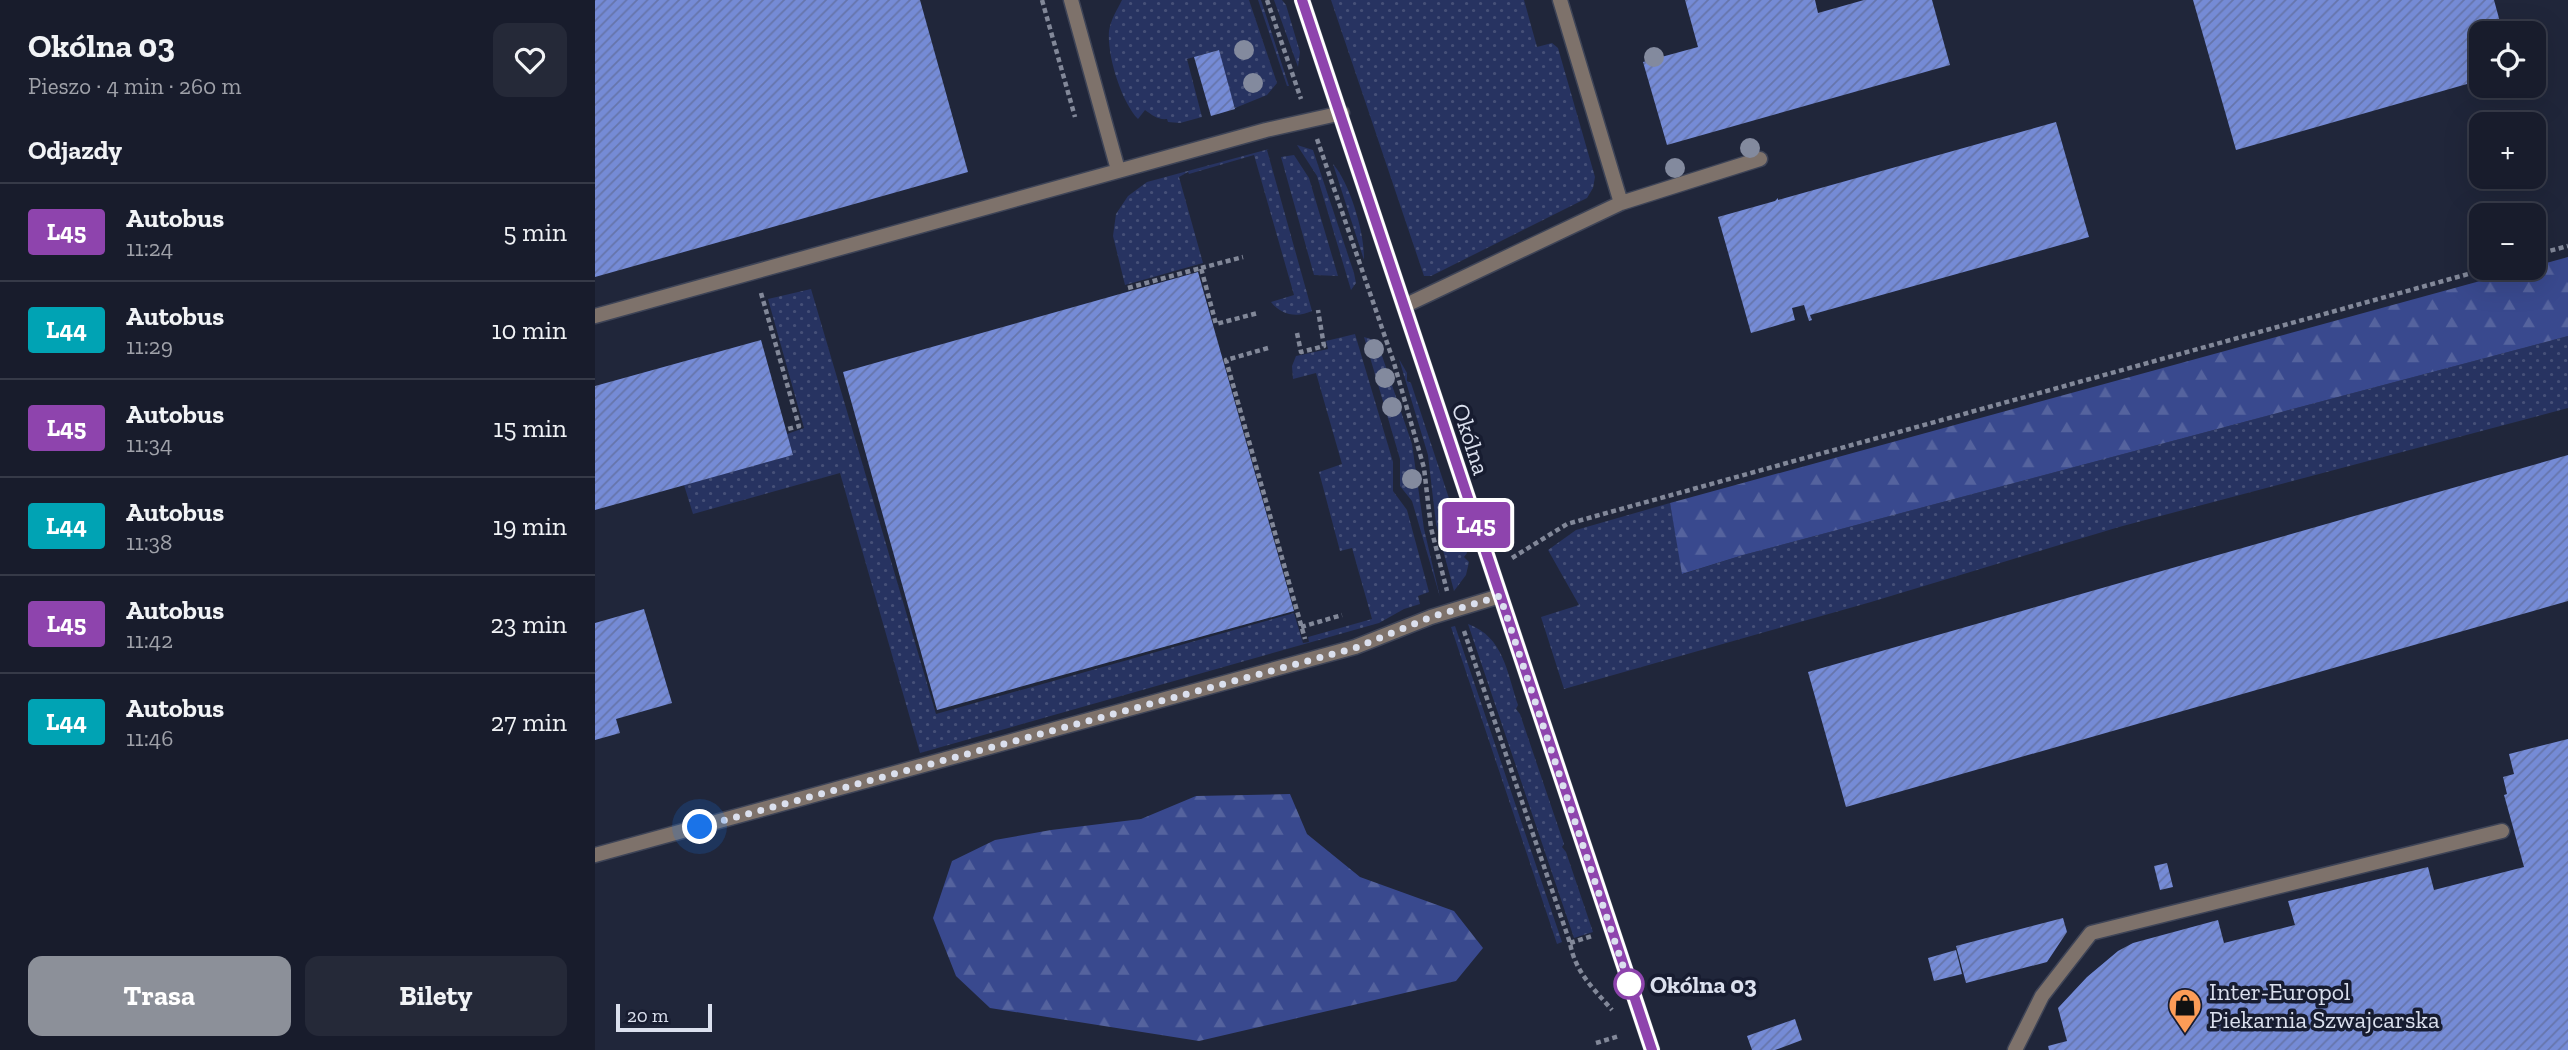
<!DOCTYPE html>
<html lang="pl">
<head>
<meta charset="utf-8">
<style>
	:root { --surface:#181c2c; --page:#252938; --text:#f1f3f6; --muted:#9fa1a9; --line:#363a48; --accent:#8c9099 }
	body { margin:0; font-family:"Zilla Slab",serif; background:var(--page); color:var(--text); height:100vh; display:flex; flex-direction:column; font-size:26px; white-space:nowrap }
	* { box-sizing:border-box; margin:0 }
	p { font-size:23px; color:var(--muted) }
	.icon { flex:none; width:38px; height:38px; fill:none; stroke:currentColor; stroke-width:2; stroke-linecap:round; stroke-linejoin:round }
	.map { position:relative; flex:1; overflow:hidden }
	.sheet { display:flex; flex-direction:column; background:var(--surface); width:595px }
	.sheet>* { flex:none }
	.badge { padding:0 14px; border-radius:5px; font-size:24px; line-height:46px }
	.buttons { position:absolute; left:1874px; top:21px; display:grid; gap:14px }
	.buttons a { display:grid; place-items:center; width:77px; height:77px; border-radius:14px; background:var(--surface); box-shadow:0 7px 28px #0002,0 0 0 2px var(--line); font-size:35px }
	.scale { position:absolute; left:21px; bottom:18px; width:96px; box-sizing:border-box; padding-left:7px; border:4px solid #dbe0ee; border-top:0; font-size:19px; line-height:24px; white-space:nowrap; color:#dbe0ee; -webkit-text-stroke:5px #171c30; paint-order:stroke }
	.you { position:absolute; width:35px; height:35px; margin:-18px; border:5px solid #fff; border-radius:50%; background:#1a73e8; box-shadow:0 0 0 10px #1a73e833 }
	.map>.badge { position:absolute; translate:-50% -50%; box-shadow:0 0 0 4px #fff }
	h2 { padding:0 28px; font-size:26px; line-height:63px }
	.round { display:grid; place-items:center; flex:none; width:74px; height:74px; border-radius:14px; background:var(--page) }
	.headline { display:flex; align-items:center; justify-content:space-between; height:119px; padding:0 28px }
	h1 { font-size:33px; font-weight:700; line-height:52px }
	.primary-button { display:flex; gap:14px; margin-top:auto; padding:14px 28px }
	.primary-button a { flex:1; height:80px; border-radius:14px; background:var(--accent); color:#fff; font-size:28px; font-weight:700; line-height:80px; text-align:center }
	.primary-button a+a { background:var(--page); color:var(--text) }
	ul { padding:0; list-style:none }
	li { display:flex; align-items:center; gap:21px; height:98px; padding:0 28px; border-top:2px solid var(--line) }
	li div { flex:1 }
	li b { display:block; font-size:26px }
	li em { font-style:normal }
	li .badge { min-width:77px; font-weight:700; text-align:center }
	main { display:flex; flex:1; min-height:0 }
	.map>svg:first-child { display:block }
	.grass { fill:url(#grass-dots) }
	.forest { fill:url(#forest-firs) }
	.building { fill:url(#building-hatch) }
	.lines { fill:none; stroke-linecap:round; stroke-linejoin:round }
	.service-casing { stroke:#3e4457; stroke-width:17 }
	.minor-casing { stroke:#3e4457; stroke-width:17 }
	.path { stroke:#828899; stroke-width:4.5; stroke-dasharray:5 3.5; stroke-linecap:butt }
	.service { stroke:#7e726b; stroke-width:14 }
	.minor { stroke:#7e726b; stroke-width:14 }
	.tree { fill:#838a9e }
	.line-casing { stroke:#fff; stroke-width:16 }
	.line { stroke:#8e44ad; stroke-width:10 }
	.walk { stroke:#dbe0ee; stroke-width:7; stroke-dasharray:0 12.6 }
	.stop-dot { fill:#fff; stroke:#8e44ad; stroke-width:3.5 }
	.labels { text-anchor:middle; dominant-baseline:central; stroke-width:7; stroke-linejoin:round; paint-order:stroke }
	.street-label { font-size:24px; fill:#dbe0ee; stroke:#171c30 }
	.stop-label { font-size:24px; font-weight:bold; fill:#dbe0ee; stroke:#171c30; text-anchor:start }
	.poi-label { font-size:24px; fill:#dbe0ee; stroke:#171c30; text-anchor:start }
</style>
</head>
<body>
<main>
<section class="sheet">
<div class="headline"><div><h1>Okólna 03</h1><p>Pieszo · 4 min · 260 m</p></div><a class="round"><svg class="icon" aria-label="heart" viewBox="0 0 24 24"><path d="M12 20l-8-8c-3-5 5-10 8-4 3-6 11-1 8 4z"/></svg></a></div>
<h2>Odjazdy</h2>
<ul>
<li><span class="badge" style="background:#8e44ad;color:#fff">L45</span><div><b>Autobus</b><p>11:24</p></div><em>5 min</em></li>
<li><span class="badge" style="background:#00a3b4;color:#fff">L44</span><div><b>Autobus</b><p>11:29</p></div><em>10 min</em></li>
<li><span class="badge" style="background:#8e44ad;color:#fff">L45</span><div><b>Autobus</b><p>11:34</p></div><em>15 min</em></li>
<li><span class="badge" style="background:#00a3b4;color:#fff">L44</span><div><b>Autobus</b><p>11:38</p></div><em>19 min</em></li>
<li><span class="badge" style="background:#8e44ad;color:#fff">L45</span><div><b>Autobus</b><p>11:42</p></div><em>23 min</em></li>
<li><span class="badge" style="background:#00a3b4;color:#fff">L44</span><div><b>Autobus</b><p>11:46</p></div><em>27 min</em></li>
</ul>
<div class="primary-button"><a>Trasa</a><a>Bilety</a></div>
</section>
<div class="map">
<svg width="1973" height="1050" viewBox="0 0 1973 1050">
	<defs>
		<pattern id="grass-dots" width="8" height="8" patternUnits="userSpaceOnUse" patternTransform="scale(1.75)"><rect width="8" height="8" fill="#273361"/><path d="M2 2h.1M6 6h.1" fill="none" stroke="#465078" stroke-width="1.8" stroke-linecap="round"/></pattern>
		<pattern id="forest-firs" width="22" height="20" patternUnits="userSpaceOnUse" patternTransform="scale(1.75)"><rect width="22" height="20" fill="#39498e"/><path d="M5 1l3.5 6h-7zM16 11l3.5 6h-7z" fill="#55639e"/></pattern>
		<pattern id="building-hatch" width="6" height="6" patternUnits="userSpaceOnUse" patternTransform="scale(1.75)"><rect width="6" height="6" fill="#758bd6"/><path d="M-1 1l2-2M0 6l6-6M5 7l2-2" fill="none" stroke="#6675ab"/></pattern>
	</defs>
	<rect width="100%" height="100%" fill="#20263a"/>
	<path class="grass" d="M527,0h127l28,83 -10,12 -32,13 -17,-58 -31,9 15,58 -22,6 -12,-1 -1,-3c-9,1 -15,-4 -22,-9l-7,9c-17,-18 -31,-64 -29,-88 2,-12 8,-21 13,-31z
		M663,0h3l28,86h-2z
		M679,0h8l4,5 14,47 -2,15z
		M736,0h193l13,47 15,-4 6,5 37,129 -2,11 -6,10 -156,78h-7z
		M702,145l16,5 41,123 2,10 -5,7 -34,-114z
		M674,149l-2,1 45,161c-15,7 -31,4 -41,-9l23,-7 -40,-140 -65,19 -1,-2 -9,5 24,86 -78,22 -12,-49 3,-22 12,-18 19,-14z
		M699,155l15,23 29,98 -24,-1 -33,-118z
		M738,164c17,19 32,70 31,96z
		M216,289l125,425 358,-101 9,30 6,-1 -1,-5 64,-18 -20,-71 -12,3 -21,-79 23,-8 -26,-91 -23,6 -1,-13 4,-10 32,-7 -2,-8 29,-7 38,128v29l14,19 22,82 -11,4 2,8 -16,5 -25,14 -459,130 -80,-280 -147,41 -9,-29 109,-30 -6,-21 17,-6 -36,-129z
		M1973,336v72l-449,119 -248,75 -307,87 -23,-72 38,-12 -31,-55 28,-20 94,-27 13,71 60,-19z
		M769,337l13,4 35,103 12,85 16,68 -28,-96 -12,-15v-27z
		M804,359l8,14v8l4,2 56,170 -3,4 5,5 -3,13 -12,16 -18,-67 -8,-69z
		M873,624c36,13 39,49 50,81l-2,4 4,5 44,130 -2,3 4,5 27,80 -19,6z
		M860,626l107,316 -5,2 -106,-317z"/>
	<path class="forest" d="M1973,257v79l-825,219 -61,19 -12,-71z
		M695,794l17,40 53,43 94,34 29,37 -27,33 -257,60 -209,-33 -34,-32 -23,-58 19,-57 43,-21 56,-10 90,-11 55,-23z"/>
	<path class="building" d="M0,0h325l48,172 -373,105z
		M1090,0h130l3,13 46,-13h68l18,65 -283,80 -24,-83 55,-15z
		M1598,0h301l9,33h-22v47l-245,70z
		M624,50l16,59 -24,7 -17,-59z
		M1461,122l33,115 -279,78 2,5 -3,1 -5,-16 -12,3 3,12 -44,13 -33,-116 57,-16 3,-3v2z
		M603,272l96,339 -357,99 -94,-338z
		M166,340l32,115 -198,55v-124z
		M1973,455v146l-722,206 -38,-135z
		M49,609l28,94 -56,16 4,14 -25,7v-117z
		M1973,739v311h-519l-1,-4 19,-5 -9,-33 29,-31 31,-26 15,-8 85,-23 6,23 71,-18 -7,-24 140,-34 6,23 90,-23 -20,-72 3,-1 -4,-17 11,-3 -5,-20z
		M1572,863l6,24 -13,3 -6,-24z
		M1468,918l4,14 -20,30 -81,21 -10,-37z
		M1361,950l6,24 -28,7 -6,-23z
		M1200,1019l7,21 -27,10h-23l-5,-14z"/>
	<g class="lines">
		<defs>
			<path id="service" d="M476,0l47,170
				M965,0l61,203 139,-44
				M809,306l217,-103
				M0,316l671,-186 76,-17
				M0,855l760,-208 76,-30 69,-21
				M1420,1050l27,-54 49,-63 411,-102"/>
			<path id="minor" d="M707,0l350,1050"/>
		</defs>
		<use href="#service" class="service-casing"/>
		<use href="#minor" class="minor-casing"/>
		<path class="path" d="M447,0l33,117
			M672,0l34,99
			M722,139l77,224 30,105 7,60 16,63
			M1939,255l34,-9
			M606,268l42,-11
			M533,288l73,-20 15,56 42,-11
			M166,293l38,133 -11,3
			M702,333l4,19 23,-6 -6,-36
			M673,348l-42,12 79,279
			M917,558l55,-34 923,-256
			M706,627l41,-12
			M869,631l106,312c5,29 24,46 42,67
			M975,943l22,-7
			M1001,1043l23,-7"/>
		<use href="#service" class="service"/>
		<use href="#minor" class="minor"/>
	</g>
	<g class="tree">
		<circle cx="649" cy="50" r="10"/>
		<circle cx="1059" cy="57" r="10"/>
		<circle cx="658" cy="83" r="10"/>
		<circle cx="1155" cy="148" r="10"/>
		<circle cx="1080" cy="168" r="10"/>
		<circle cx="779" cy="349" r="10"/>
		<circle cx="790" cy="378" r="10"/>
		<circle cx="797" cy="407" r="10"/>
		<circle cx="817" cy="479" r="10"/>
	</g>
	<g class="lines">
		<defs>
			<path id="line" d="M707,0l350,1050"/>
		</defs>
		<use href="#line" class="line-casing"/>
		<use href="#line" class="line"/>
		<path class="walk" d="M105,827l655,-179 76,-31 69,-21 129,388"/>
	</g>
	<defs>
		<symbol id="shop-pin" viewBox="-11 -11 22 30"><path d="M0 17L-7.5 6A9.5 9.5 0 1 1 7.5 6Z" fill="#fd9c57" stroke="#171c30"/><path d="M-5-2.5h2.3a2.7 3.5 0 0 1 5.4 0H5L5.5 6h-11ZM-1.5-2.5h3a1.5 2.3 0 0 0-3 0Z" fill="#111"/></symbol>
	</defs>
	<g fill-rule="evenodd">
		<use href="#shop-pin" x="1571" y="986" width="38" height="52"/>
	</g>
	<circle class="stop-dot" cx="1034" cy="984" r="14"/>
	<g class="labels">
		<g class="street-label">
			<text transform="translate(876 439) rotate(72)">Okólna</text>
		</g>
		<g class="stop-label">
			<text x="1055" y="984">Okólna 03</text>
		</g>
		<g class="poi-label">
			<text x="1614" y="991">Inter-Europol<tspan x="1614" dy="28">Piekarnia Szwajcarska</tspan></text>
		</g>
	</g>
</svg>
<div class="buttons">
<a><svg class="icon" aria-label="locate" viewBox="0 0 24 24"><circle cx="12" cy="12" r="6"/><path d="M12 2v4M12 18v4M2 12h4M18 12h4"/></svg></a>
<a>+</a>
<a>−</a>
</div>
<div class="scale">20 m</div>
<div class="you" style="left:105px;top:827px"></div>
<b class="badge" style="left:881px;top:525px;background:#8e44ad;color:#fff">L45</b>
</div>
</main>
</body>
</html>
